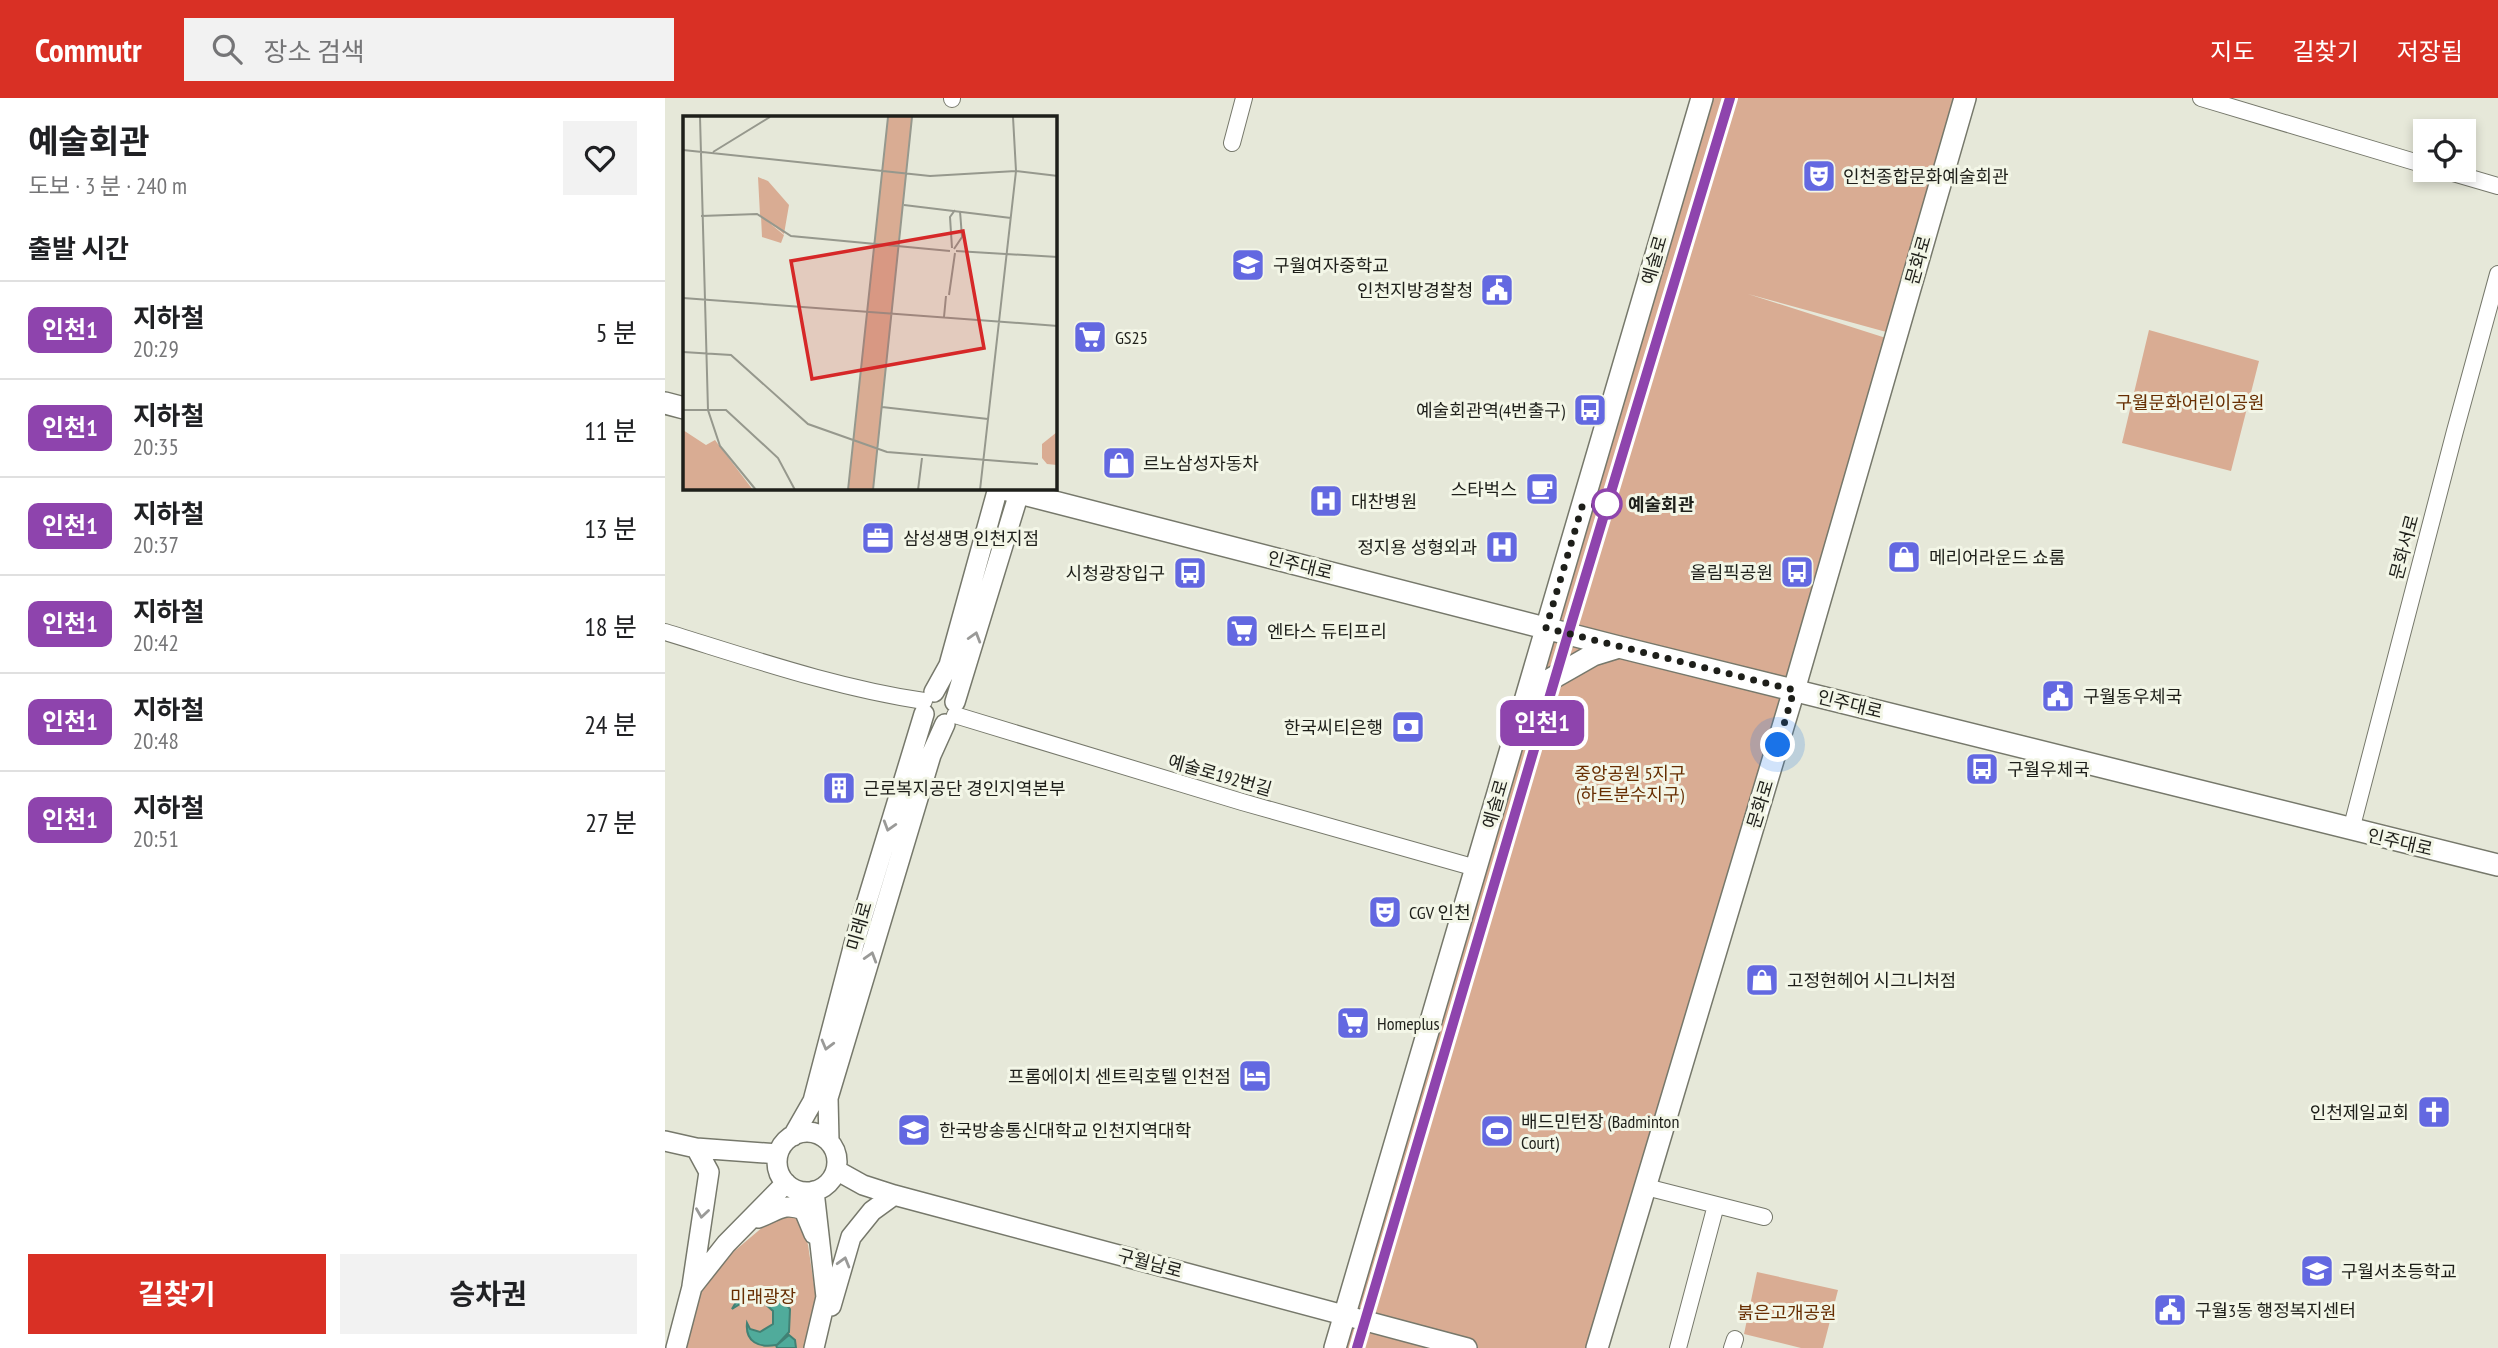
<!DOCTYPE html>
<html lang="ko">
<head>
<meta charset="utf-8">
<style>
	:root { --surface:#fff; --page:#f2f2f2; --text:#202124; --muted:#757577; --line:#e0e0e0; --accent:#d93025 }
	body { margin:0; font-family:"PT Sans Narrow","Noto Sans KR",sans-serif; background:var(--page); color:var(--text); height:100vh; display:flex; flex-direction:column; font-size:26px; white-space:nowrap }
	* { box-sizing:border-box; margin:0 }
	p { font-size:23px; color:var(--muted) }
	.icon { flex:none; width:38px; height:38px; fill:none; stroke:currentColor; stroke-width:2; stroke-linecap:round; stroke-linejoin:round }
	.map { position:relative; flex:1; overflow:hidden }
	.details { display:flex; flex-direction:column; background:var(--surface); width:665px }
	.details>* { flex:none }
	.badge { padding:0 14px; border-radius:10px; font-size:24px; line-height:46px }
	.controls { position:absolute; left:1748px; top:21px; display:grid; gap:14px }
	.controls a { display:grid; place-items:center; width:63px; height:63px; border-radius:0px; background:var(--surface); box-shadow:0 4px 10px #0003; font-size:35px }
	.you { position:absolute; width:35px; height:35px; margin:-18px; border:5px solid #fff; border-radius:50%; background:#1a73e8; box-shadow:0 0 0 10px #1a73e833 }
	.map>.badge { position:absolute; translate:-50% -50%; box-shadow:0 0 0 4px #fff }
	h2 { padding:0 28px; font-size:26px; line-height:63px }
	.round { display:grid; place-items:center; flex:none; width:74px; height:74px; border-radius:0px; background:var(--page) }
	.head { display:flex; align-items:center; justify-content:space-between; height:119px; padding:0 28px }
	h1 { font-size:33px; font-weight:700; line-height:52px }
	.primary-button { display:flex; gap:14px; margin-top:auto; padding:14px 28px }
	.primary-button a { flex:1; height:80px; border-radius:0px; background:var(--accent); color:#fff; font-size:28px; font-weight:700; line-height:80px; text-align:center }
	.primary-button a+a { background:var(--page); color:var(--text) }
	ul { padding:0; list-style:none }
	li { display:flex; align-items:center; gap:21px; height:98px; padding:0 28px; border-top:2px solid var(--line) }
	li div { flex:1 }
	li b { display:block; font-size:26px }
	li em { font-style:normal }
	li .badge { min-width:77px; font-weight:700; text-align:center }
	header { display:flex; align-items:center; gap:42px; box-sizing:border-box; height:98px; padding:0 35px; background:var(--accent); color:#fff }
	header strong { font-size:33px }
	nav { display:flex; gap:38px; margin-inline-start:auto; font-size:24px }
	.search { width:490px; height:63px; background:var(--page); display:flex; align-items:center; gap:18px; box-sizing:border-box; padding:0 24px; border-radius:0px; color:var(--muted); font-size:26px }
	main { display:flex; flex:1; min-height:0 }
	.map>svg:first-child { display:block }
	.green { fill:#d9ac93 }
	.water { fill:#50ab9b; stroke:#418174; stroke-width:2 }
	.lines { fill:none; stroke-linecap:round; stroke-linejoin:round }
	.minor-casing { stroke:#76786b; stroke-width:18 }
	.tertiary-casing { stroke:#76786b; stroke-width:22 }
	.secondary-casing { stroke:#76786b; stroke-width:24 }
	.minor { stroke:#fff; stroke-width:16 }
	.tertiary { stroke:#fff; stroke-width:19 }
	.secondary { stroke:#fff; stroke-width:21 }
	.oneway { stroke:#9a9a98 }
	.line-casing { stroke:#fff; stroke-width:16 }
	.line { stroke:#8e44ad; stroke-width:10 }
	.walk { stroke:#1e1f1a; stroke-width:7; stroke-dasharray:0 12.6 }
	.stop-dot { fill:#fff; stroke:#8e44ad; stroke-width:3.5 }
	.labels { text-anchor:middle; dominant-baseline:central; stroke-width:6; stroke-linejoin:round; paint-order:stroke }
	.poi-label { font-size:18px; fill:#1e1f1a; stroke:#f3f6e7; text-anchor:start }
	.street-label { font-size:18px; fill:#1e1f1a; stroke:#f3f6e7 }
	.park-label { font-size:18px; fill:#672e02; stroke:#f3f6e7 }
	.stop-label { font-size:18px; font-weight:bold; fill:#1e1f1a; stroke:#f3f6e7; text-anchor:start }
	.inset-road { fill:none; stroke:#96988d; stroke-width:2 }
	.view { fill:#d62828; fill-opacity:0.15; stroke:#d62828; stroke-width:3.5 }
	.inset-edge { fill:none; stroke:#1e1f1a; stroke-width:3.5 }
</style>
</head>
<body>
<header>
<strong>Commutr</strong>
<div class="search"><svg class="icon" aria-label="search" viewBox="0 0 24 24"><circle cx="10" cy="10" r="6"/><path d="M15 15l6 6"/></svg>장소 검색</div>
<nav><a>지도</a><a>길찾기</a><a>저장됨</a></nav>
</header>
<main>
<section class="details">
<div class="head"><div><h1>예술회관</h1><p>도보 · 3 분 · 240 m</p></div><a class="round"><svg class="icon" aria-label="heart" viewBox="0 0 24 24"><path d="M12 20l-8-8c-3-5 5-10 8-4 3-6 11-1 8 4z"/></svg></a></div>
<h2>출발 시간</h2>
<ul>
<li><span class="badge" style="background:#8e44ad;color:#fff">인천1</span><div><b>지하철</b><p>20:29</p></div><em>5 분</em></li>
<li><span class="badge" style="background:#8e44ad;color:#fff">인천1</span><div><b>지하철</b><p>20:35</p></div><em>11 분</em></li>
<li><span class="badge" style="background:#8e44ad;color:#fff">인천1</span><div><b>지하철</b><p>20:37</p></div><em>13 분</em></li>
<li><span class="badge" style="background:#8e44ad;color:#fff">인천1</span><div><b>지하철</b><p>20:42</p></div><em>18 분</em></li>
<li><span class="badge" style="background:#8e44ad;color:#fff">인천1</span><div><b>지하철</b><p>20:48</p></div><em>24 분</em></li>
<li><span class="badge" style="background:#8e44ad;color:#fff">인천1</span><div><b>지하철</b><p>20:51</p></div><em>27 분</em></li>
</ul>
<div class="primary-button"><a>길찾기</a><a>승차권</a></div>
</section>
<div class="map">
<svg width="1833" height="1250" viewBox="0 0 1833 1250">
	<rect width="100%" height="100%" fill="#e6e8d9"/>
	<path class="green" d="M1037,0h257l-69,235 -142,-39 141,45 -103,356 -196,653h-255z
		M1484,232l110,31 -28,110 -109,-28z
		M113,1116h14l10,7 6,24 12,80 -6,23h-138l16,-61z
		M1092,1174l81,18 -15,58h-22l-57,-14z"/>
	<path class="water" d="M97,1191l14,3 14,17 -1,23 -12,13 12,-10 6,5 1,8h-19l-1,-3c-17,3 -31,-3 -29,-22l3,6 10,3 13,-8v-13l-9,-8 -16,-4 -16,10 9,-15z"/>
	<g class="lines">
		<defs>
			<path id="minor" d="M1536,0l224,67
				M287,1v-1
				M567,45l12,-45
				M1778,72l55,16
				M0,534c85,26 171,56 259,69
				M290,617l287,87 234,66
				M1686,732l104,-399 43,-157
				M981,1089l118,30
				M1013,1250l38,-143
				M1067,1250l3,-9"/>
			<path id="tertiary" d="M269,594l15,-27 49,-177
				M290,604l64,-209
				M112 1064a30 30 0 1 1 60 0a30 30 0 1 1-60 0Z
				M128,1038l20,-35 41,-157 70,-230
				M0,1043l31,7 82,6
				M164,1043l-1,-43 103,-343 14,-31
				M171,1072l27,15 31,10 573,153
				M149,1093l12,106 -12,51
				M93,1120c20,-7 24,-16 46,-8l10,24
				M27,1188l17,-114 -13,-24
				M166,1208l20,-69 21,-26 22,-16
				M11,1250l16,-61 34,-43 60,-61"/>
			<path id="secondary" d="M0,305l19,5
				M335,390l619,159 879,218
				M863,594l65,-37 26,-8
				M670,1250l367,-1250
				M932,1250l197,-658 171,-592"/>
		</defs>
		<use href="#minor" class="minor-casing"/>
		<use href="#tertiary" class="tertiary-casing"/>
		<use href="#secondary" class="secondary-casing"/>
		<use href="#minor" class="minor"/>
		<use href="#tertiary" class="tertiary"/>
		<use href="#secondary" class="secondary"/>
	</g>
	<defs><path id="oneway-chevron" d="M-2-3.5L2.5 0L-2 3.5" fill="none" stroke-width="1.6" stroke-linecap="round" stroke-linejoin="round" transform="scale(1.75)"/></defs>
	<g class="oneway">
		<use href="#oneway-chevron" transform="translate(310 539) rotate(-73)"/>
		<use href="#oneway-chevron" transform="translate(224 728) rotate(107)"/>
		<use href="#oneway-chevron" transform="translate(206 859) rotate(-73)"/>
		<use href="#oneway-chevron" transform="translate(162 947) rotate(105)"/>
		<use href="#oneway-chevron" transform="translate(37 1115) rotate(98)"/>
		<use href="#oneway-chevron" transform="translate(179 1164) rotate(-74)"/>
	</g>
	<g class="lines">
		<defs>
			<path id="line" d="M692,1250l215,-727 158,-523"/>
		</defs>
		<use href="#line" class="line-casing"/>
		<use href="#line" class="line"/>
		<path class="walk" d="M942,406l-25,3 -36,121 248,62 -16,55"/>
	</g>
	<defs>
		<symbol id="theatre-square" viewBox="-11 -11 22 22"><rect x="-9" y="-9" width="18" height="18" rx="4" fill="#6368e1" stroke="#f3f6e7"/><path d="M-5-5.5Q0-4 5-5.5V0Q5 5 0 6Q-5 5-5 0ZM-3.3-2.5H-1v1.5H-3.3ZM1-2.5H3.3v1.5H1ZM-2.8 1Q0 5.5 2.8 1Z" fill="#fff"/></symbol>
		<symbol id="school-square" viewBox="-11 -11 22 22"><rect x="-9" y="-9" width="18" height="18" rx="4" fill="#6368e1" stroke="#f3f6e7"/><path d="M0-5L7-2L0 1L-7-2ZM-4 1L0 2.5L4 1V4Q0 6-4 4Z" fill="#fff"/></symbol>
		<symbol id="civic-square" viewBox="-11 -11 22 22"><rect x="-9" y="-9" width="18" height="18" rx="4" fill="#6368e1" stroke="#f3f6e7"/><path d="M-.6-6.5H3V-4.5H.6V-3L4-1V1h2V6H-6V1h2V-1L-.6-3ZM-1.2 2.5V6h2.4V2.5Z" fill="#fff"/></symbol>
		<symbol id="supermarket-square" viewBox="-11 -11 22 22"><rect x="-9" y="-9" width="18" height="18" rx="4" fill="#6368e1" stroke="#f3f6e7"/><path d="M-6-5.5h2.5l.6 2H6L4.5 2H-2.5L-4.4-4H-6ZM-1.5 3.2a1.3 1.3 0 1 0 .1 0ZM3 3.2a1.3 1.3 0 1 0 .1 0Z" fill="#fff"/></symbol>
		<symbol id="bus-square" viewBox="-11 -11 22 22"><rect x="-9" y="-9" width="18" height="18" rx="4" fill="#6368e1" stroke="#f3f6e7"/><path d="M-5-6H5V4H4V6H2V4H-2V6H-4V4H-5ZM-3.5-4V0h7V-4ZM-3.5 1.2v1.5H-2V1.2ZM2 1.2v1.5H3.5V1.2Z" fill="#fff"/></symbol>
		<symbol id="shop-square" viewBox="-11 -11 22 22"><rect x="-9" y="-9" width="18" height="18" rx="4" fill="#6368e1" stroke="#f3f6e7"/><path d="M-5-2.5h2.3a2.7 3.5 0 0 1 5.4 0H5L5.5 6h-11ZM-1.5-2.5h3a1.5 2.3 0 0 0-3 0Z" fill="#fff"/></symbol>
		<symbol id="cafe-square" viewBox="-11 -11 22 22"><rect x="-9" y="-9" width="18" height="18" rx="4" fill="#6368e1" stroke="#f3f6e7"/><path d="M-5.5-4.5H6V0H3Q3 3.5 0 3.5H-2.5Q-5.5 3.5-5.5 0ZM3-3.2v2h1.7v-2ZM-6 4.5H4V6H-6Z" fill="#fff"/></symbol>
		<symbol id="hospital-square" viewBox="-11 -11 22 22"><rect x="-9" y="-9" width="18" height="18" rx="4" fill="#6368e1" stroke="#f3f6e7"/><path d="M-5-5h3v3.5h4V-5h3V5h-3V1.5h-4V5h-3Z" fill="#fff"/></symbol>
		<symbol id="office-square" viewBox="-11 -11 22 22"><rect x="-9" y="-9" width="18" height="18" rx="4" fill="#6368e1" stroke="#f3f6e7"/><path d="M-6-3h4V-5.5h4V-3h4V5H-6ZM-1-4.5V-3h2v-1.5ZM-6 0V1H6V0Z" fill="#fff"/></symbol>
		<symbol id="bank-square" viewBox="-11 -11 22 22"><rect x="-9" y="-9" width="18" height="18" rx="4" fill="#6368e1" stroke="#f3f6e7"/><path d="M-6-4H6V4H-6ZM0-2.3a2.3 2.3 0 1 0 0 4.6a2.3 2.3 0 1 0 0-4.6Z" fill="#fff"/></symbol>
		<symbol id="building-square" viewBox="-11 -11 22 22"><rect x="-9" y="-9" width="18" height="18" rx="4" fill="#6368e1" stroke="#f3f6e7"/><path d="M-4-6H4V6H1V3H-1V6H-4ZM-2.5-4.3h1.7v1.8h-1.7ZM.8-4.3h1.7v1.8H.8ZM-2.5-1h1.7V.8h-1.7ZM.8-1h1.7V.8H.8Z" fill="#fff"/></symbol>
		<symbol id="hotel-square" viewBox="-11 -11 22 22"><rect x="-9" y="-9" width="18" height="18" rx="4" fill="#6368e1" stroke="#f3f6e7"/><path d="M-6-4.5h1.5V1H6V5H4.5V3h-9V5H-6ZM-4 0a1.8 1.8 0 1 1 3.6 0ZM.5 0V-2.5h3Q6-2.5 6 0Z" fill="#fff"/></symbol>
		<symbol id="church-square" viewBox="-11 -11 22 22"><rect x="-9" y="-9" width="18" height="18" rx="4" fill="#6368e1" stroke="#f3f6e7"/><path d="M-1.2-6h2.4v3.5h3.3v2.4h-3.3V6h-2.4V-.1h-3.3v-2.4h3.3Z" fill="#fff"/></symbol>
		<symbol id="university-square" viewBox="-11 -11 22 22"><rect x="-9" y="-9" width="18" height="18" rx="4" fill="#6368e1" stroke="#f3f6e7"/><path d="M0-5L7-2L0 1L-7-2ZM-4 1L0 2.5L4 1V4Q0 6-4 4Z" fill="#fff"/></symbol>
		<symbol id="stadium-square" viewBox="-11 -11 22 22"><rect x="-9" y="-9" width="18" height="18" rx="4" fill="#6368e1" stroke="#f3f6e7"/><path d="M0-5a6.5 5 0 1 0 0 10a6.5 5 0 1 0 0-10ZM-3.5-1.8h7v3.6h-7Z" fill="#fff"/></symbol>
	</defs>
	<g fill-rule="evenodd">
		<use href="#theatre-square" x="1135" y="59" width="38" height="38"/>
		<use href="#school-square" x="564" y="148" width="38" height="38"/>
		<use href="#civic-square" x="813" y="173" width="38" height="38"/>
		<use href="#supermarket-square" x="406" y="220" width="38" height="38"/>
		<use href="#bus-square" x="906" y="293" width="38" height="38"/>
		<use href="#shop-square" x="435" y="346" width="38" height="38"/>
		<use href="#cafe-square" x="858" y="372" width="38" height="38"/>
		<use href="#hospital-square" x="642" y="384" width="38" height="38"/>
		<use href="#office-square" x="194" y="421" width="38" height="38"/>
		<use href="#hospital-square" x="818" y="430" width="38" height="38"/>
		<use href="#shop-square" x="1220" y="440" width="38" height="38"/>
		<use href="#bus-square" x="1113" y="455" width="38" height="38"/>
		<use href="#bus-square" x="506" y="456" width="38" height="38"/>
		<use href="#supermarket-square" x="558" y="514" width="38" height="38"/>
		<use href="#civic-square" x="1374" y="579" width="38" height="38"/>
		<use href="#bank-square" x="724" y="610" width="38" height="38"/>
		<use href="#bus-square" x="1298" y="652" width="38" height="38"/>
		<use href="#building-square" x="155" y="671" width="38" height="38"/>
		<use href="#theatre-square" x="701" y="795" width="38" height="38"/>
		<use href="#shop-square" x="1078" y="863" width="38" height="38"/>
		<use href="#supermarket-square" x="669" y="906" width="38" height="38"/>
		<use href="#hotel-square" x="571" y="959" width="38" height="38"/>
		<use href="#church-square" x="1750" y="995" width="38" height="38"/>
		<use href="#university-square" x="230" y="1013" width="38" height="38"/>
		<use href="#stadium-square" x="813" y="1014" width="38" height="38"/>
		<use href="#school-square" x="1633" y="1154" width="38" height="38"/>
		<use href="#civic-square" x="1486" y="1193" width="38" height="38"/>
	</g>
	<circle class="stop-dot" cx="942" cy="406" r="14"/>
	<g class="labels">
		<g class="poi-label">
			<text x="1178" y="78">인천종합문화예술회관</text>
			<text x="608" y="167">구월여자중학교</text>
			<text x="808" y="192" text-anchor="end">인천지방경찰청</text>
			<text x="450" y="239">GS25</text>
			<text x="900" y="312" text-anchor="end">예술회관역(4번출구)</text>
			<text x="478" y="365">르노삼성자동차</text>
			<text x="852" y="391" text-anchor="end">스타벅스</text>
			<text x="686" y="403">대찬병원</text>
			<text x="238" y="440">삼성생명 인천지점</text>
			<text x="812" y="449" text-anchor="end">정지용 성형외과</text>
			<text x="1264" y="459">메리어라운드 쇼룸</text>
			<text x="1108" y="474" text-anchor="end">올림픽공원</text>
			<text x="500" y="475" text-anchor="end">시청광장입구</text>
			<text x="602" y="533">엔타스 듀티프리</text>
			<text x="1418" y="598">구월동우체국</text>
			<text x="718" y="629" text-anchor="end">한국씨티은행</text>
			<text x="1342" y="671">구월우체국</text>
			<text x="198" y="690">근로복지공단 경인지역본부</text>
			<text x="744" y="814">CGV 인천</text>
			<text x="1122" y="882">고정현헤어 시그니처점</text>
			<text x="712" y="925">Homeplus</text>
			<text x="566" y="978" text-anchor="end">프롬에이치 센트릭호텔 인천점</text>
			<text x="1744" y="1014" text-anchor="end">인천제일교회</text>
			<text x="856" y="1023">배드민턴장 (Badminton<tspan x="856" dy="21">Court)</tspan></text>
			<text x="274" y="1032">한국방송통신대학교 인천지역대학</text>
			<text x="1676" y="1173">구월서초등학교</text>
			<text x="1530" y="1212">구월3동 행정복지센터</text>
		</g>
		<g class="street-label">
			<text transform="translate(989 162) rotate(-74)">예술로</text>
			<text transform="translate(1253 162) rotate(-74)">문화로</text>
			<text transform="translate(1739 449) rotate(-75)">문화서로</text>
			<text transform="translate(635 467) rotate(14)">인주대로</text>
			<text transform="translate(1185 606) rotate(14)">인주대로</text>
			<text transform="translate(555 677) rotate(16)">예술로192번길</text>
			<text transform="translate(830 706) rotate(-74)">예술로</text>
			<text transform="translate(1095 706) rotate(-73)">문화로</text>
			<text transform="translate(1735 744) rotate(13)">인주대로</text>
			<text transform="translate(194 828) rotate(-74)">미래로</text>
			<text transform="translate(485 1165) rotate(15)">구월남로</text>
		</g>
		<g class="park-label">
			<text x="1525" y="304">구월문화어린이공원</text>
			<text x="965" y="675">중앙공원 5지구<tspan x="965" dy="21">(하트분수지구)</tspan></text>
			<text x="98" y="1198">미래광장</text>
			<text x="1122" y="1214">붉은고개공원</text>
		</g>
		<g class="stop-label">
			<text x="963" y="406">예술회관</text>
		</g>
	</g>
	<g transform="translate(18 18)">
		<rect width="374" height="374" fill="#e6e8d9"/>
		<path d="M205,1h24l-39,373h-25zM75,61l10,4 21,24 -5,29 -24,-19zM78,100l23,19 -3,8 -19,-6zM0,314l23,15 9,-5 38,50h-70zM374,316v33l-10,-1 -5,-6v-14z" fill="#d9ac93"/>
		<path class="inset-road" d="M17,1l8,293 12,36 36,44M0,34l247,26 86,-5 42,5M30,36l57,-35M221,89l107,13M18,100l56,-2 34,22 159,15M269,132l-2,-31 5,-7M271,133l8,-12 -2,-26M273,135l102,6M266,179l6,-42M0,182l375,28M261,201l2,-21M0,236l48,3 77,69 79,28 151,12M199,291l106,12M0,294h43l52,48 17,32M165,374l40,-373M190,374l39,-373M235,374l4,-32M297,374l36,-319 -3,-54"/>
		<path class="view" d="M280,115l21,117 -172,31 -21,-118z"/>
		<rect width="374" height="374" class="inset-edge"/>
	</g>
</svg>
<div class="controls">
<a><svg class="icon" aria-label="locate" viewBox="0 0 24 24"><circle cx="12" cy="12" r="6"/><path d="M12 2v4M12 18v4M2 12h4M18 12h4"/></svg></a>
</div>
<div class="you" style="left:1113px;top:647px"></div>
<b class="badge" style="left:877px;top:625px;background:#8e44ad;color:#fff">인천1</b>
</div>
</main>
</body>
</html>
